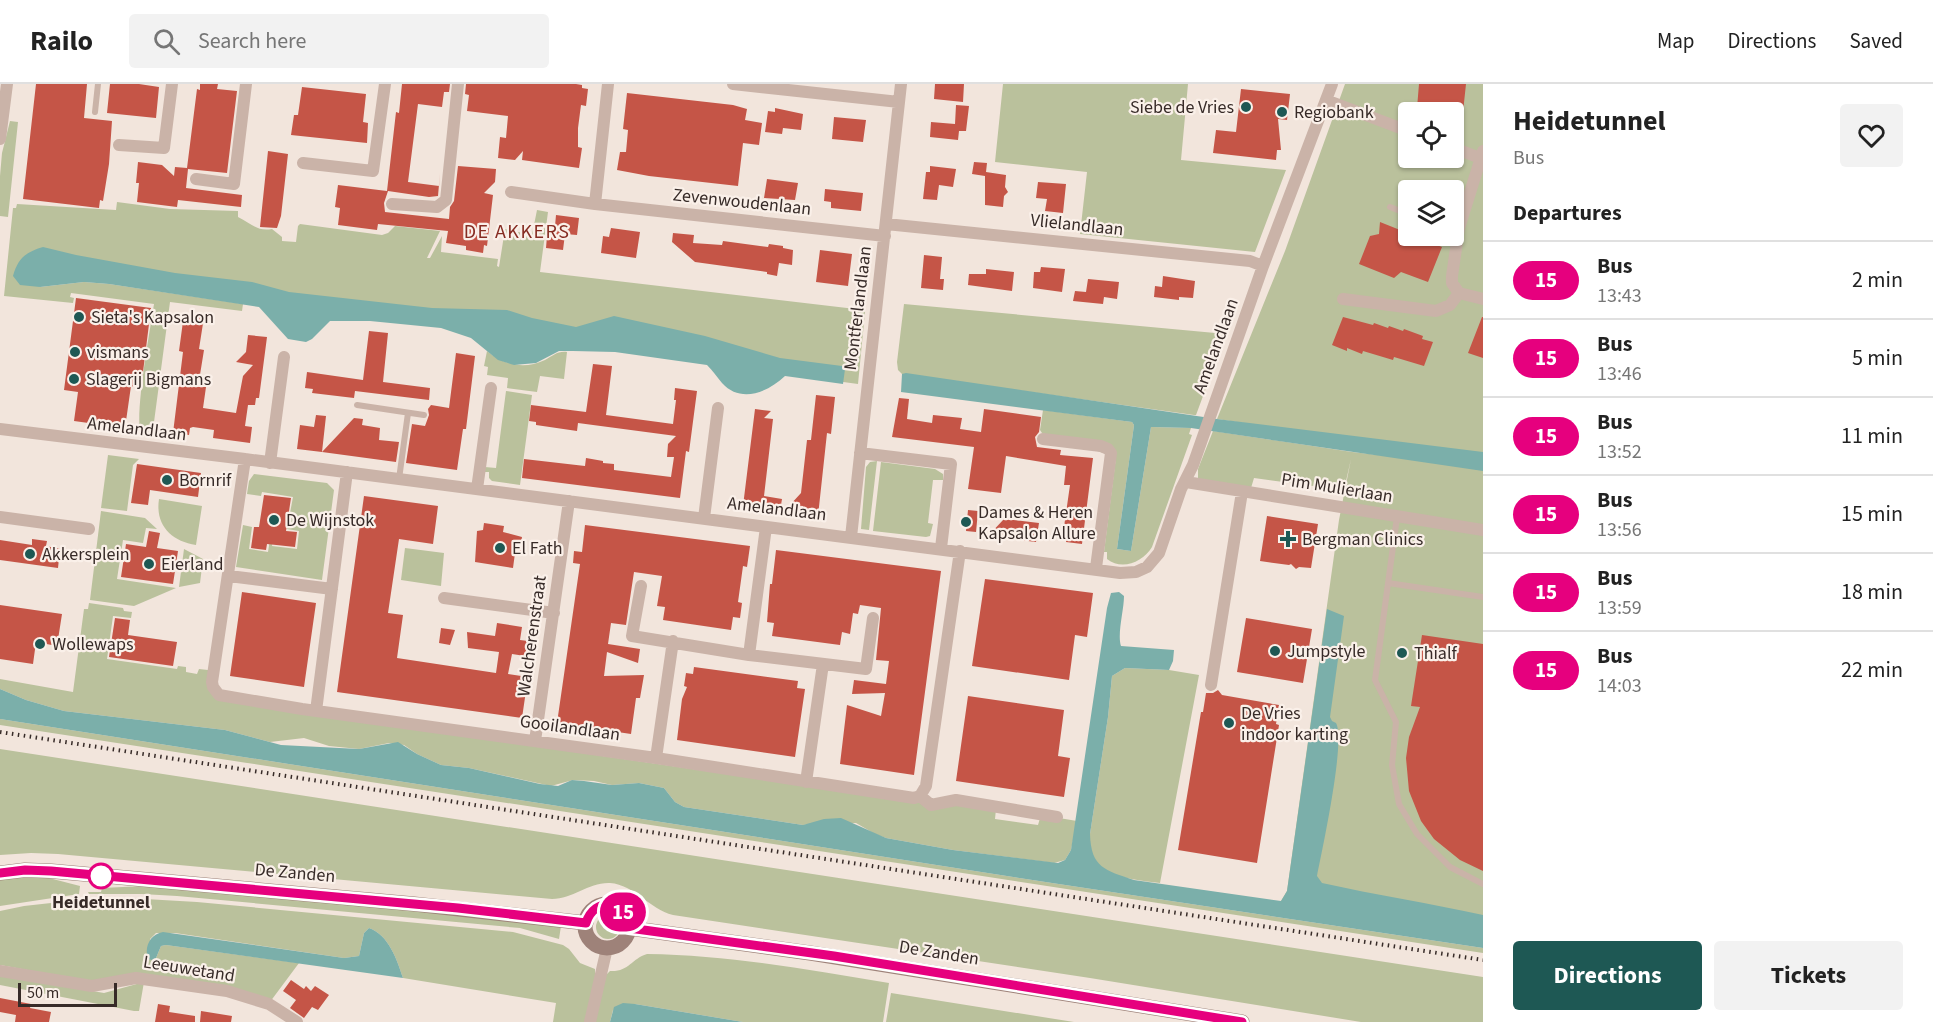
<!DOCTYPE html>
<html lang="en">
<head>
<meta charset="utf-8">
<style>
	:root { --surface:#fff; --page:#f2f2f2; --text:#222; --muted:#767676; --line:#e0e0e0; --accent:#1e5854 }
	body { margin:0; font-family:"Source Sans 3",sans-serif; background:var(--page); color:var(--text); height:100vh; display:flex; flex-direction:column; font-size:22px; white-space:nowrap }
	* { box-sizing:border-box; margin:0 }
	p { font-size:20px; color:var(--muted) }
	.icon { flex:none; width:33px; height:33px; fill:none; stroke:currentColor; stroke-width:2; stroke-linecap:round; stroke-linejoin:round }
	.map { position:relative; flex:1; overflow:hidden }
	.panel { display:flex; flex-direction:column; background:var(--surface); width:450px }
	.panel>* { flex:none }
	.badge { padding:0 12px; border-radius:20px; font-size:21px; line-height:39px }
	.controls { position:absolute; left:1398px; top:18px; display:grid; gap:12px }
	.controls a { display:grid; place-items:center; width:66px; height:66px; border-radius:6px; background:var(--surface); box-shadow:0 2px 4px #0004; font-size:30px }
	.scale { position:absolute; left:18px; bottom:15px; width:99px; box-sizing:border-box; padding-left:6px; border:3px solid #372b28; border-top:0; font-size:16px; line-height:21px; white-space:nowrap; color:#372b28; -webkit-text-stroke:4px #faf0e9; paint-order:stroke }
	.map>.badge { position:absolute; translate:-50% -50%; box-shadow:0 0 0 3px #fff }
	h2 { padding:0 30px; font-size:22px; line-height:54px }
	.round { display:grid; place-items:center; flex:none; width:63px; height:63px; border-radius:6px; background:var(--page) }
	.head { display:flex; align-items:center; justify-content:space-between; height:102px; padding:0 30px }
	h1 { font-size:28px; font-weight:700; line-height:45px }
	.primary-button { display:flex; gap:12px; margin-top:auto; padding:12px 30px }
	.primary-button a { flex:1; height:69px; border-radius:6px; background:var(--accent); color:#fff; font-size:24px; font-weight:700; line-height:69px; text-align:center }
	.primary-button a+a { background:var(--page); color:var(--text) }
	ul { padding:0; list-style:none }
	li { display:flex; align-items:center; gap:18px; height:78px; padding:0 30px; border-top:2px solid var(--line) }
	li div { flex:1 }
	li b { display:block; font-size:22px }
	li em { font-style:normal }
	li .badge { min-width:66px; font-weight:700; text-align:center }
	header { display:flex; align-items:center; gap:36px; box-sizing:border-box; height:84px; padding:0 30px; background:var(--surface); border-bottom:2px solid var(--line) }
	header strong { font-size:28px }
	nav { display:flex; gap:33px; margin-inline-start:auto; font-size:21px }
	.search { width:420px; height:54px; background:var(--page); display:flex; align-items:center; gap:15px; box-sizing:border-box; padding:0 21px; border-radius:6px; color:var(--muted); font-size:22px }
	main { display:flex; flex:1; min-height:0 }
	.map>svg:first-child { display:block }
	.green { fill:#bac19c; fill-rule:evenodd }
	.water { fill:#7bafaa }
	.building { fill:#c55547 }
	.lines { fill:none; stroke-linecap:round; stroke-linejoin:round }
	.lane { stroke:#cab3a8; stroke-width:6 }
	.street { stroke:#cab3a8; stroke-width:12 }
	.secondary { stroke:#9e8279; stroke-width:15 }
	.rail { stroke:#372b28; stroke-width:4; stroke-dasharray:1.5 4.5; stroke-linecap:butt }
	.line-casing { stroke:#fff; stroke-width:14 }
	.line { stroke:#e6007e; stroke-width:9 }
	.poi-dot { fill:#1e5854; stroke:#faf0e9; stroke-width:2 }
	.stop-dot { fill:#fff; stroke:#e6007e; stroke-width:3 }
	.labels { text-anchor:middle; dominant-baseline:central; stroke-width:4.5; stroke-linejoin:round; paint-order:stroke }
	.poi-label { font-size:18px; fill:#372b28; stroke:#faf0e9; text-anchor:start }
	.street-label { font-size:18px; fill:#372b28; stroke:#faf0e9 }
	.stop-label { font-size:18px; font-weight:bold; fill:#372b28; stroke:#faf0e9 }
	.neighbourhood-label { font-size:20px; letter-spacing:1.5px; fill:#862c22; stroke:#faf0e9 }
</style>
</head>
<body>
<header>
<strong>Railo</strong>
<div class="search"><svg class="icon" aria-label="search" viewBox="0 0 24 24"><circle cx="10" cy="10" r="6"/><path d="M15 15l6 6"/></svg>Search here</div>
<nav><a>Map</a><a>Directions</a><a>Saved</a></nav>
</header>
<main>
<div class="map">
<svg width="1483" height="938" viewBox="0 0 1483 938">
	<rect width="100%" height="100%" fill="#f2e5dc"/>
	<path class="green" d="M1003,0h185l-7,76 105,10 -31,82 -175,-18 7,-62 -92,-10z
		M1345,0h138v375l-266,-40 68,-168zM1408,28h46v46h-46zM1408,106h46v46h-46z
		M10,37l8,1 -10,95 -8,-1v-40l2,-23z
		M117,118l53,7 68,2v6c13,6 19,15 34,12l10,8v4l14,1 2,-16 2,-2 82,11 6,-2 7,-7 45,5 -13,27h3l12,-22 -1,16 57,7 -1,7 2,1 6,-38 27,6 5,-25 11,2 -8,60 324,38 1,2 -7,72 -843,-115 25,18 44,-5 25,2 134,20 -1,7 -72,-9 -18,135 -11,-1c-7,-20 9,-105 13,-132l-83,-11 -1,4 4,1 -1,5 -69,-7 9,-88h3l1,-4 99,6z
		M904,220l322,30 -30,81h-2l-292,-41 -4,-4 -1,-8z
		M487,267c17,14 37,19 58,9 8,-4 12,-9 22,-8l-3,27 -24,-3 -3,16 -30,-4 1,-10 -21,-3 1,-8 -4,-1z
		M506,307l26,4 -12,90 -28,-4 -3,-3v-6h-5l1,-5 11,1z
		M1043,326l89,12 2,3 -17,124 14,2 20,-124 40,1 -2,6 3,1 -40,112c-9,15 -30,24 -45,12v-7h-3l12,-95 -74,-24 -2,-3z
		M1213,347l139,21 131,15v461l-202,-27 6,-10 52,-371 12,-61 -7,31 -90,-12 -3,10 -53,-8v-11z
		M108,371l31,4 -6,6 -6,46 -26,-3z
		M877,377l-8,69 -8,-1 5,-62 4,-5z
		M881,378l54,7 8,5v6h-10l-5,43 5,1 -3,12 -4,1 -53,-6z
		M254,390l73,9 7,7 -12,90 -86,-13 7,-42 9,2 -3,22 19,3 2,-13h3l-1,7 25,3 2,-18 -12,-2 6,-32 -31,-5 -1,4 -14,-2 2,-13z
		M159,415l43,7 -6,39c-25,-4 -41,-20 -37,-46z
		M101,427l44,7 12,11 -11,-1 -3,15 -20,-3 -6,39 59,9 -42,18 -44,-6z
		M405,464l39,5 -3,33 -40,-6z
		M184,465l19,10 -3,24 -21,4z
		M89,519l34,5 1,3 8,1 -1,6 -18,-2 -6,43 70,10 1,-3 8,1v5l11,2 2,-5 9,1 1,19 126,28 584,85 77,7 -1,10 43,6 3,-10 36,6 -6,29 -6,10 -11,3 -101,-13 -67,-12 -11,-4 -19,-11 -44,1 -9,1 -119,-18 -9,-5 -11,-14 -25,-5 -27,2 -18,-4 -21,-1 -22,6 -82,-18 -28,-3 -24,-11 -13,-9 -15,-2 -30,6 -30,-3 -25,-8 -34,4 -45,-12 -161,-19 -38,-11 -26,-11v-10l73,13 11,-83h4z
		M1125,584l44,2 30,5 -39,208c-21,-3 -55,-4 -66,-25 -5,-7 -4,-16 -4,-24l18,-117 4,-41z
		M0,635l1052,164 431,65v5l-1483,-228z
		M0,665l1483,228v45h-122l-271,-44 -417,-63c-24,-6 -38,-30 -63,-32 -21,-1 -37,16 -58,16l-494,-45 -27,-1 -31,2z
		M22,793l27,1 31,8 -1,8 -79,12v-27z
		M144,802l260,23 157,17 -2,13 -39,-11 -343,-32 -35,-2h-53l-1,-2h13l1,-4z
		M96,814l49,1 52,3 316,30 50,13 6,4 11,14 15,6v9l-10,44h-32l3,-19 -153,-25c-6,-18 -14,-43 -34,-50l-5,5 -5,23 -15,2 -169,-25h-19l-6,6 6,19 5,-12 5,-1 133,18 -32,43 -121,-31 -53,7 -93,-17v-54l24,-5z
		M596 843a12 12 0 1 1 24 0a12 12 0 1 1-24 0Z
		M647,870c82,1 162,16 242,29l-6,39h-140l-108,-18 -22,6 -3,12h-16l12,-47 4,-4c19,1 21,-12 37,-17z
		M0,891l104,18 40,-11 -5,29h-5l-134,-26z
		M891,909l183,29h-188z"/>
	<path class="water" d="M43,163l33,8 99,18 77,9 37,10 143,16 75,2 25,8 44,9 38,-11 91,20 75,22 62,8 3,3 -2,15 -58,-8c-17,16 -44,28 -63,7 -5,-6 -9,-12 -15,-18l-92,-13 -42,-1h-14l-23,12 -22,2 -16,-5 -27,-22 -30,-10 -71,-7h-40l-18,18 -6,3 -18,-3 -29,-32 -150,-23 -25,-2 -44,5 -20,-2 -7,-9c5,-18 13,-24 30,-29z
		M906,289l311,46 266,33v19l-292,-43 -40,-1 -20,124 -14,-2 17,-124 -2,-3 -231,-30 1,-18z
		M1119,508l5,4c0,14 -7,38 -3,50l53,4 -1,11 -4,9 -44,-2 -13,8 -4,41 -18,117c1,34 15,36 44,46l147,21 6,-10 40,-282 17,7 -14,101 2,4 4,2c10,17 -14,128 -19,153l5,7c54,12 107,20 161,32v33l-431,-65 -1052,-164v-30l26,11 38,11 161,19 56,15 78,4 39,-7 19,12 24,11 28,3 71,16 18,2 14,-6 12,1 28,4 27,-2 25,5 11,14 9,5 119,18 21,-6 17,-1 45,20 67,12 105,13 7,-3 6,-10 36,-242 4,-15z
		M369,844c20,7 28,32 34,50l-237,-33 -5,1 -5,12 -4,2 -4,-1c-4,-12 2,-25 15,-27l181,26 15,-2 5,-23z
		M623,919l12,1 108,18h-133l4,-15z"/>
	<path class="building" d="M36,0h51l-3,34 28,3 -3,43 -6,37 -3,-1 -1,8 -76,-9z
		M110,0h29l20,3 -3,31 -49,-5z
		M200,0h18l-1,5 20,2 -10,82 -39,-4 -2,19 56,7 -1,12 -63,-7 -1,7 -40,-5 2,-19h-3l2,-21 24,3 12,11 1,-9 12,1 10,-79 3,1z
		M402,0h48l-1,8h-5l-2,15 -24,-3 -10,78 31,4 1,-13 -2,23 -9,1 -41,-6 -4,12 1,9 64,7 1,-12 4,-6 4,-35 38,3 -1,13 -11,11 9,2 -6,51 -3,-1 -1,8 -17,-3v-4l-20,-3 2,-12 -70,-7 -1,6 -39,-5 2,-17 -5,-1 3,-22 49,6 9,-79 3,1z
		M466,0h110l6,1v3l6,1 -2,17 -5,-1 -3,23v19l4,1 -3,20 -57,-8 1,-9 -8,9 -17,-2 2,-21 6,1 2,-22 -41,-5 2,-16 -4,-1z
		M935,0h29l-1,18 -29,-3z
		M1419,0h47l-3,28h-7l-4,-4 -8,3 -27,-3z
		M302,3l64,7 -3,28 5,1 -1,20 -76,-8 3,-20h4z
		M1241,5l49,5 -3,26 -9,-1 3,31h-4l-1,10 -63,-7 3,-23 20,2z
		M627,9l106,12 14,4 -2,11 17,3 -3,22 -16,-2 -5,43 -89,-10 -32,-6 3,-18h6l2,-22 -5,-1z
		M956,21l13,1 -3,25h-7l-1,9 -28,-3 1,-15 24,2z
		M775,24l28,6 -2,16 -18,-2 -1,6 -17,-2 3,-21 7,1z
		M834,33l32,3 -3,22 -31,-3z
		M268,67l20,3 -7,62 -4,12 -17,-1z
		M974,78l13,1 -1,9 20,3 -1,12 3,5 -4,4 -1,11 -18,-2v-29l-13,-2z
		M930,82l26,3 -3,18 -14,-2 -2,15 -14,-1 3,-27h4z
		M767,95l31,4 -3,17 -31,-2z
		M1038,98l28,2 -3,29 -18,-2 2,-12 -11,-1z
		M825,105l38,4 -2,18 -30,-3v-6l-7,-1z
		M556,131l23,3 -2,17 -12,-1 -2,16 -17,-2 1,-12 7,1z
		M1380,138l20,8 5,6h8l29,11 -14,35 -27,-10 -7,6 -35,-14 11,-28 9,-2z
		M611,144l29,4 -4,26 -35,-5 2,-17 6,1z
		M673,149l21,2 -1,8 29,2 1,-4 37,5 8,1 1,-3 14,2v2l10,2 -1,15 -13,-2 -2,13 -10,-2v-2l-72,-10 -23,-20z
		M820,166l32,4 -4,32 -32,-4z
		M924,171l18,2 -2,22h4l-1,11 -22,-2z
		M1041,183l24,2 -3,23 -29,-4 1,-16h6z
		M986,185l28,3 -2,19 -44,-6 1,-11h17z
		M1163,192l32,5 -2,17 -14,-1v3l-25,-3 1,-11 7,1z
		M1088,195l31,3 -2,17 -13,-2 -1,7 -30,-3 2,-10 11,1z
		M76,214l75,10 -10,80 -10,-2 -6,42 -51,-7 4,-29 -14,-2z
		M184,230l20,3 -5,32 5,1 -6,37h8l-3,21 33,5 7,-37 10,-11 -17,-3 10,-10 2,-17 19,2 -8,61h-3l-1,7h-7l-3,21 7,1 -2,16 -37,-5 1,-8 -21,-3 -3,1 -1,7 -16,-2 10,-81 -4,-1z
		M1343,233l30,8 1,-2 14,5 1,-2 14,5 1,-2 19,7 -1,3 11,3 -9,24 -30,-9 -1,3 -30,-9 -1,3 -15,-6v3l-15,-6z
		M1482,233h1v41l-15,-5z
		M369,247l19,2 -5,49 47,6 -1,12 -74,-9 -1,7 -42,-5 1,-4 -8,-1 2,-16 56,8z
		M456,269l19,3 -9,73h-3l-6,41 -51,-7 6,-39 13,2 4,-11 -1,-6 3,-4 18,3z
		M593,280l19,2 -6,49 67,9 3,-24h-2l1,-12 22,3 -8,61 -3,-1 -6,47 -158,-20 2,-19 61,7 1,-8 17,3v2l11,1v6l57,7 3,-20h-7l1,-13 8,-8 -98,-13 -1,8 -41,-6v-3l-7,-1 2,-16 55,7z
		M816,311l19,2 -4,37 -4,-1 -9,83 -16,-2 1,-8 -13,-1 11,-12 6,-53h4z
		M899,314l10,1 -2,20 25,4 1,-8 29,3 -2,11 21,3 3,-23 57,8 -2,15 -4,5 2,10 24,3 -1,5 33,3 -11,86 -16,-2 1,-8h-4l7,-49h-6l2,-19 -60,-10 -5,37 -33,-4 6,-42 -82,-10z
		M755,325l16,2 -7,7 9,1 -9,77 18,3 -2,12 -37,-5z
		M316,331l10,1 -4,36 -25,-3 3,-24 14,2z
		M354,334l9,1 -1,6 18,3 -1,12 20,2 -3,20 -74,-10z
		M137,380l64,9 -3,24 -48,-7 -2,15 -17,-2z
		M264,411l27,3 -5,33 11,1 -2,15 -28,-3 -1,6 -15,-2 3,-21h5z
		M364,412l74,10 -5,38 -34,-5 -11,74 15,2 -6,43 99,15 3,-21 -31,-4 -1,-16 28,4 2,-13 25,4 -2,13 8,1 -3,15 -13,-2 -4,20 20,3 -6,41 -185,-26z
		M968,426l10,1 -2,21 -10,-1z
		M1267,432l51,8 -7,44 -12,-1 -3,2 -5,-5 -2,1 -29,-4z
		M1004,435l35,4 -3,19 -48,-6z
		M484,439l20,3 -1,6 19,5 -1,6h3l-2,11 -7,-1 -2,15 -38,-6 2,-31 6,-1z
		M585,441l165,21 -3,21 -4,-1 -5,36 4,1 -2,15 -7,-1 -2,13 -68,-10 2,-13 -8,-1 5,-30 -28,-4 -8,53 -15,-2 -3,21 32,5 -2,14 -31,-11 -3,24 40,-1 -4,23h-4l-5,36 -74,-11 23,-159 -7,-1 1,-12 8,1z
		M149,447l11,2 -3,15 21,3 -5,33 -52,-7 5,-33 20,3z
		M32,455l15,2 -1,5 14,3 -2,19 -58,-8v-20l32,5z
		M776,466l165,21 -27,204 -74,-11 7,-59 34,11 4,-23 -33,1 2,-14 32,4 3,-23 -13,-1 5,-52 -21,-3 -2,9 -5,-1 -3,21 -8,-2 -2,13 -68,-9 2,-13 -7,-1 3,-38h2z
		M985,495l108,14 -6,44 -12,-2 -6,45 -97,-14z
		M242,508l74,11 -12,84 -74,-11z
		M0,521l62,9 -5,32 -21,-4 -3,22 -33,-5z
		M115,534l15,2 -2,15 49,7 -4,24 -64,-9z
		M1246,534l66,11 -9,54 -66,-11z
		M441,544l14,2 -5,15 -11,-2z
		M1422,551l61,9v227l-23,-11 -26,-21 -13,-18 -12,-30 -3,-33 3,-21 11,-30 -9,-1z
		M694,583l104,14 -1,7 8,1 -10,68 -118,-17 5,-41 5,-12 -3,-1 2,-13 7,1z
		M1218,606l4,5 57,10 -3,19 3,1 -22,138 -79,-13 23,-138h2l3,-19h7z
		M968,612l96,14 -6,46 12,2 -6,39 -108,-16z
		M291,896l13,9 2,-3 5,5 4,-5 14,9 -11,15 -6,-3 -8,11 -14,-10 6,-8 -13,-9z
		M0,914l31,6 -1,4 21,4 -2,10h-34l1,-7 -16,-3z
		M158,920l12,2 -1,6 26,4v6h-40z
		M201,927l31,5 -1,6h-31z"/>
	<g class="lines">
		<path class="lane" d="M95,28l3,-28
			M1390,123l18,7
			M357,321l67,10
			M399,395l9,-66
			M1397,433l-22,163 21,42 -4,43 7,39 18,30 33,33 33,17
			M1388,499l95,14"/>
		<path class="street" d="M733,0l166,18
			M1326,16l82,31
			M0,55l7,-55
			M119,61l45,3 8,-64
			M1454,64l26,10
			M1483,67l-24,77 -7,48v7l7,10 24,6
			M303,79l70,8 12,-87
			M196,95l38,5 12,-100
			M511,108l84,12 290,32
			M392,120l45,3 9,-7 12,-116
			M595,120l13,-120
			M886,140l364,37 13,5
			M1343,215l93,12 14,-6 9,-12
			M0,345l245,30 875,114 16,-1 11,-5 12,-14 22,-64 12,-24 70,-199 69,-182
			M1043,355l58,7 7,3 3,4 -15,115
			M860,369l91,11 -10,84
			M245,375l-33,223 1,5 6,8 83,14 354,49 258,40 6,-2 6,-10 34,-235
			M270,379l14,-106
			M1186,398l297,48
			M477,405l14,-101
			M0,433l89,12
			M704,434l14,-110
			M851,453l50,-453
			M229,492l103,13
			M641,502l-9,50 117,19 117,14 7,-51
			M444,514l110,15
			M749,571l17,-128
			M1211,601l31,-193
			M316,627l31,-239
			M535,657l34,-240
			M656,674l17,-117
			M806,698l17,-118
			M920,712l11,9 25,-5 101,17
			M0,887l92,15 44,-8 91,13 42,13 28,18
			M590,938l17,-74"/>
		<path class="secondary" d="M0,789l25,-3 26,1 363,33 172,19
			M585 842a22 22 0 1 1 44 0a22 22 0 1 1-44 0Z
			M629,844l181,25 432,69"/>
		<path class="rail" d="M0,648l1483,228"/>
	</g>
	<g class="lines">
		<defs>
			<path id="line" d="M0,789l25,-3 26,1 407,37 128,15c8,-27 42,-24 43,5l205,28 408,66"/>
		</defs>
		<use href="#line" class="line-casing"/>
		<use href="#line" class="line"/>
	</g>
	<g class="poi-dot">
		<circle cx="1246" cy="23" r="6"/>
		<circle cx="1282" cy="28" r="6"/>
		<circle cx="79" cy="233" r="6"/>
		<circle cx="75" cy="268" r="6"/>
		<circle cx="74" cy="295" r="6"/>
		<circle cx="167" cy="396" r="6"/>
		<circle cx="274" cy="436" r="6"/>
		<circle cx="966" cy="438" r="6"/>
		<path d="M1285 446h6v6h6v6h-6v6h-6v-6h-6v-6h6z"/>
		<circle cx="500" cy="464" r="6"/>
		<circle cx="30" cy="470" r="6"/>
		<circle cx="149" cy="480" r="6"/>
		<circle cx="40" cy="560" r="6"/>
		<circle cx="1275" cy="567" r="6"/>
		<circle cx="1402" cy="569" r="6"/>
		<circle cx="1229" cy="639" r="6"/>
	</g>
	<circle class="stop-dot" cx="101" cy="792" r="12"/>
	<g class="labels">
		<g class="poi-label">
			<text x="1234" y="23" text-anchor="end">Siebe de Vries</text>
			<text x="1294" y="28">Regiobank</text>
			<text x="91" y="233">Sieta's Kapsalon</text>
			<text x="87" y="268">vismans</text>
			<text x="86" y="295">Slagerij Bigmans</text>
			<text x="179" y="396">Bornrif</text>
			<text x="978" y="428">Dames &amp; Heren<tspan x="978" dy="21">Kapsalon Allure</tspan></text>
			<text x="286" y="436">De Wijnstok</text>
			<text x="1302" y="455">Bergman Clinics</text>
			<text x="512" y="464">El Fath</text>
			<text x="42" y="470">Akkersplein</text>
			<text x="161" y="480">Eierland</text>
			<text x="52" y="560">Wollewaps</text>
			<text x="1287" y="567">Jumpstyle</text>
			<text x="1414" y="569">Thialf</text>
			<text x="1241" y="629">De Vries<tspan x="1241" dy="21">indoor karting</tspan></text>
		</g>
		<g class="street-label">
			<text transform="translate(742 118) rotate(6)">Zevenwoudenlaan</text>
			<text transform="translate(1077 141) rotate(6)">Vlielandlaan</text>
			<text transform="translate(858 224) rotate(-83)">Montferlandlaan</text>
			<text transform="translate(1216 262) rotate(-70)">Amelandlaan</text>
			<text transform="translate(137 345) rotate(7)">Amelandlaan</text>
			<text transform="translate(1337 404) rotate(9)">Pim Mulierlaan</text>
			<text transform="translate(777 425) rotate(7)">Amelandlaan</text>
			<text transform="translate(532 552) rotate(-82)">Walcherenstraat</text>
			<text transform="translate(570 644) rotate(8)">Gooilandlaan</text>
			<text transform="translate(295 789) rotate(5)">De Zanden</text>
			<text transform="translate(939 869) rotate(9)">De Zanden</text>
			<text transform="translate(189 885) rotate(9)">Leeuwetand</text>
		</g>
		<g class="stop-label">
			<text x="101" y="818">Heidetunnel</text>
		</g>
		<g class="neighbourhood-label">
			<text x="517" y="148">DE AKKERS</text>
		</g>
	</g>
</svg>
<div class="controls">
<a><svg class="icon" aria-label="locate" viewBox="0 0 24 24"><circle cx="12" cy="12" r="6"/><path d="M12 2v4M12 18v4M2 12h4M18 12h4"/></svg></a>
<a><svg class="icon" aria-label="layers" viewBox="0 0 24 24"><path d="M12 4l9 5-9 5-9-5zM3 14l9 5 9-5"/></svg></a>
</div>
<div class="scale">50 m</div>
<b class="badge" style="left:623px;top:828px;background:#e6007e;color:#fff">15</b>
</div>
<section class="panel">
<div class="head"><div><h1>Heidetunnel</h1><p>Bus</p></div><a class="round"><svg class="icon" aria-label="heart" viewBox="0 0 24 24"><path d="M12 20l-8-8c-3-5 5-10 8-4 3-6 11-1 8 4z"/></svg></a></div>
<h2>Departures</h2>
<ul>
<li><span class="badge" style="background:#e6007e;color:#fff">15</span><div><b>Bus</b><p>13:43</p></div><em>2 min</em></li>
<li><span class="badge" style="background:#e6007e;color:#fff">15</span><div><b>Bus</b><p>13:46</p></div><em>5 min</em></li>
<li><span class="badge" style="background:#e6007e;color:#fff">15</span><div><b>Bus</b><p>13:52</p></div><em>11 min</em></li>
<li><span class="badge" style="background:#e6007e;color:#fff">15</span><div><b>Bus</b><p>13:56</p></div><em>15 min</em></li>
<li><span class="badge" style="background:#e6007e;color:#fff">15</span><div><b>Bus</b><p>13:59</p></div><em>18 min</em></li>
<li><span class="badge" style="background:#e6007e;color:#fff">15</span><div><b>Bus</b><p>14:03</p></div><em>22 min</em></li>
</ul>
<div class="primary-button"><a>Directions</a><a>Tickets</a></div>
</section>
</main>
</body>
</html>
